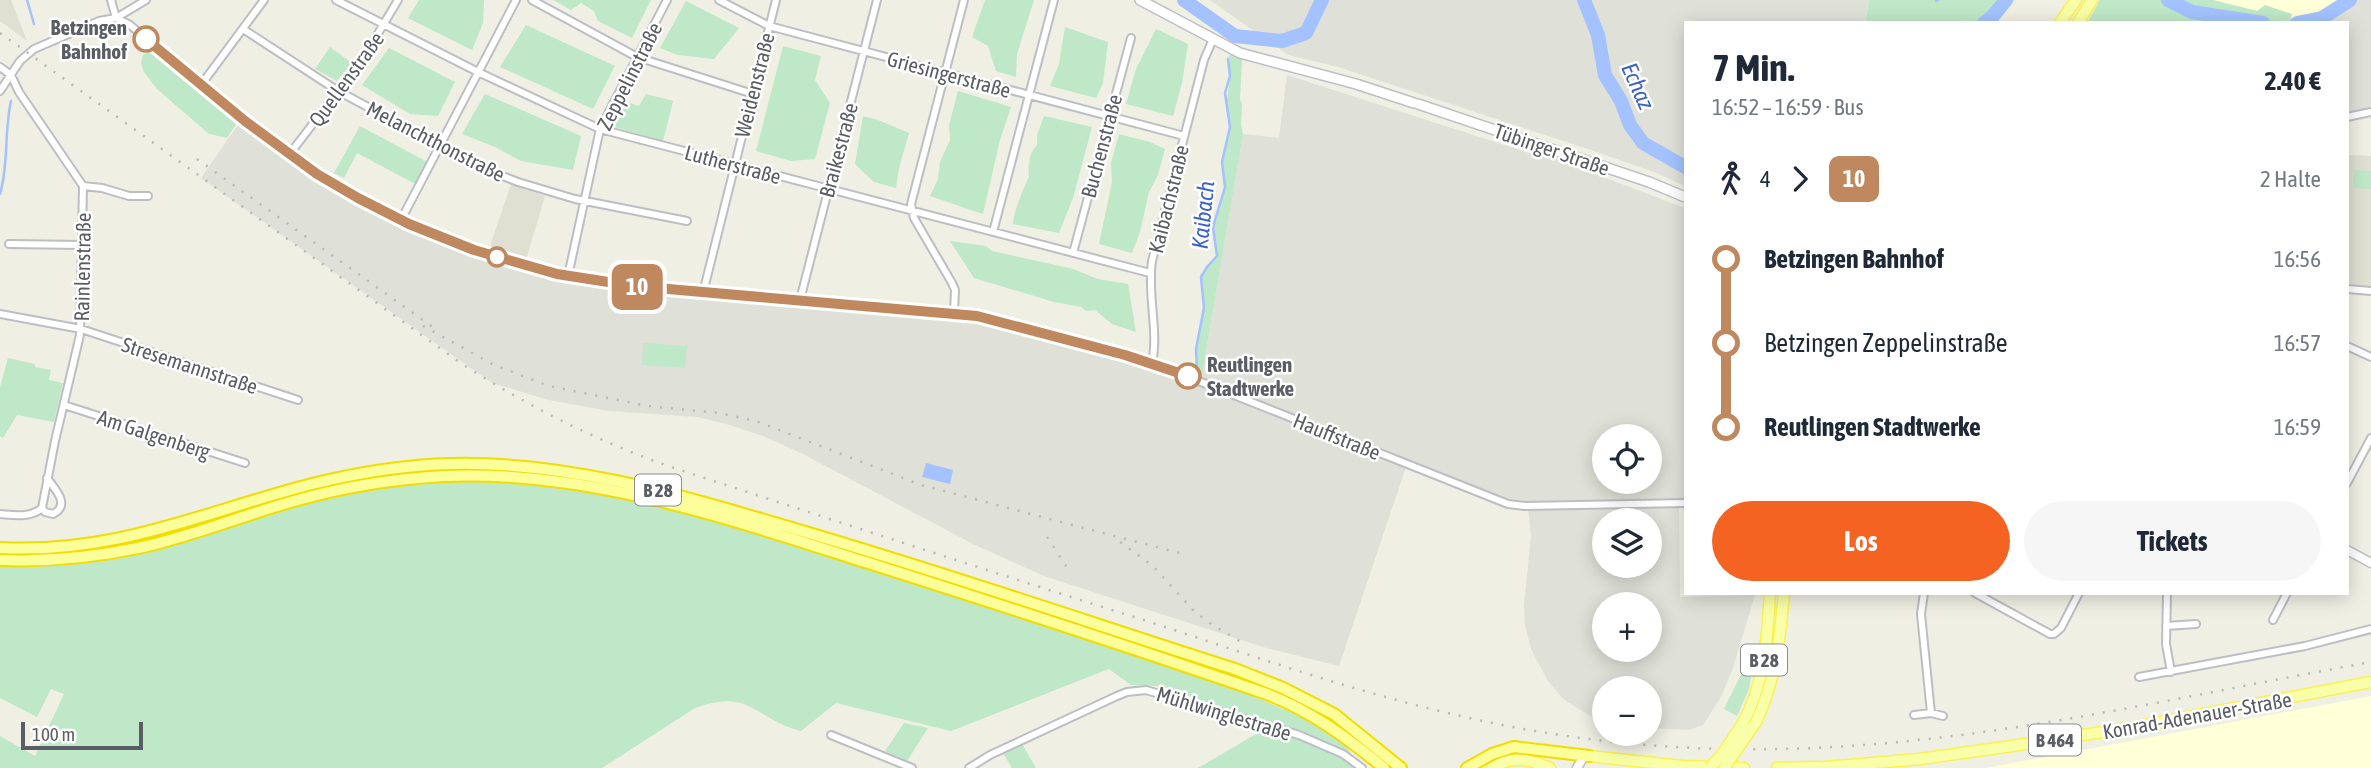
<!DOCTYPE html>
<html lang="de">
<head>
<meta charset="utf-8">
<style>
	:root { --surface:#fff; --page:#f6f6f7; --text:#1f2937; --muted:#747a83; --accent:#f56323 }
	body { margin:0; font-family:"Asap Condensed",sans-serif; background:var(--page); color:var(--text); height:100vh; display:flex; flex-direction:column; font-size:26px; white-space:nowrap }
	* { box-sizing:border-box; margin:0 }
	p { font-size:23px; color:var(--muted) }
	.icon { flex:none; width:38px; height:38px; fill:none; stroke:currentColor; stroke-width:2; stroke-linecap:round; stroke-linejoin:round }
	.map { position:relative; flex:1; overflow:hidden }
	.panel { position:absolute; left:1684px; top:21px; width:665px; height:574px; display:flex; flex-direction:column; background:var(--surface); border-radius:0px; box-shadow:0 4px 18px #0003 }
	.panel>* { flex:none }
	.badge { padding:0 14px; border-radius:10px; font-size:24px; line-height:46px }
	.tools { position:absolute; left:1592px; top:424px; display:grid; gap:14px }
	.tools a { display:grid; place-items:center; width:70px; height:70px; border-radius:50%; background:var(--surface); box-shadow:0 4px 18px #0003; font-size:35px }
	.scale { position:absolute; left:21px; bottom:18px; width:122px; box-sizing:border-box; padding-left:7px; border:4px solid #5b5d65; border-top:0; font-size:19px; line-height:24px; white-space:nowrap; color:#5b5d65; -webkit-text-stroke:5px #fff; paint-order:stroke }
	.map>.badge { position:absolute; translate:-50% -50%; box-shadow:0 0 0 4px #fff }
	.legs { display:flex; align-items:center; gap:10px; height:77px; padding:0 28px; font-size:23px }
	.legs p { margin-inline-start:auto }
	.head { display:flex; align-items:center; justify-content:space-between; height:119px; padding:0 28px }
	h1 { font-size:38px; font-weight:700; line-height:52px }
	.primary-button { display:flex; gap:14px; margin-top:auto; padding:14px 28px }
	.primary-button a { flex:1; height:80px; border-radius:42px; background:var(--accent); color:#fff; font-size:28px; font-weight:700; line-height:80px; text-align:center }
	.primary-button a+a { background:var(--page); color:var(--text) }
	ul { padding:0 28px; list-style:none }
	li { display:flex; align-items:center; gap:24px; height:84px; font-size:26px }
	li i { display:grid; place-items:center; width:10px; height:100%; margin:0 9px; background:currentColor }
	li i::after { content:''; width:18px; height:18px; margin:-9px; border:5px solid; border-radius:50%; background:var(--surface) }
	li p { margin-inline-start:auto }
	li:first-child i { background:linear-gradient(#0000 50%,currentColor 0) }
	li:last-child i { background:linear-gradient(currentColor 50%,#0000 0) }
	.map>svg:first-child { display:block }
	.commercial { fill:#ffffd8 }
	.industrial { fill:#dfe0d7; fill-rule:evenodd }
	.education { fill:#dfdfd2 }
	.green { fill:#bee8c7 }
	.water { fill:#a3c2ff }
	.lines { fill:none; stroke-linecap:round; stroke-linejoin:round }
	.stream { stroke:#a3c2ff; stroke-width:2.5 }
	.river { stroke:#a3c2ff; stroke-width:14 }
	.minor-casing { stroke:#bdbec5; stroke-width:10 }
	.tertiary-casing { stroke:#bdbec5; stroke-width:11 }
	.secondary-casing { stroke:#bebfc7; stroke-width:12 }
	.primary-casing { stroke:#fbf250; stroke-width:13 }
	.trunk-casing { stroke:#f2dd00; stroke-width:14 }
	.minor { stroke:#fff; stroke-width:6 }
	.tertiary { stroke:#fff; stroke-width:8 }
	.secondary { stroke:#fff; stroke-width:9 }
	.primary { stroke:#f9ffa8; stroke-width:10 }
	.trunk { stroke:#fcfe99; stroke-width:10 }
	.rail { stroke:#b8b9b9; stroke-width:2.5; stroke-dasharray:2 9; stroke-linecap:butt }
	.primary-bridge-casing { stroke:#fbf250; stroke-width:13; stroke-linecap:butt }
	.primary-bridge { stroke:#f9ffa8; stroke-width:10 }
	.line-1-casing { stroke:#fff; stroke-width:16 }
	.line-1 { stroke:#bf885f; stroke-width:10 }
	.stop-1-dot { fill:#fff; stroke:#bf885f; stroke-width:3.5 }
	.labels { text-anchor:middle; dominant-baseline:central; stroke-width:5; stroke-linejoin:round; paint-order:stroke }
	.shield { fill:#fff; stroke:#8c8e93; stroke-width:2 }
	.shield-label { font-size:19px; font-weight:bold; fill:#5b5d65 }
	.stop-label { font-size:21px; font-weight:bold; fill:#5b5d65; stroke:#fff; text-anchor:end }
	.street-label { font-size:21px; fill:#5b5d65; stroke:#fff }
	.water-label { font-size:23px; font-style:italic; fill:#3d62cb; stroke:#fff }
</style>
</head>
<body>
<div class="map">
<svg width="2371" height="768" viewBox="0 0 2371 768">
	<rect width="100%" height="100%" fill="#efefe3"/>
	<path class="commercial" d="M2213,0h134l-26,16 -31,6 1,-8 -33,-3z
		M2371,696v72h-385z"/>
	<path class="industrial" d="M1210,0h659l-5,23h-179v163l-31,-14 -72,-25 -244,-80 -50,-12z
		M2353,0h18v112l-24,5v-94h-45l20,-4z
		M1287,75l248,80 14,-2 12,8 124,47v295l-6,1 1,93 75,-2 -22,73 -12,29 -18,28 -14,5 -39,-2v-40h-45v35l-5,-1 -37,-23 -15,-18 -17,-32 -6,-24 -1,-20 7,-69 -3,-30 -14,-1 -107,-41 -68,202 -76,-19 -219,-71 -71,-32 -172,-91 -38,-17 -33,-11 -33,-8 -88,-6 -60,-11 -57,-17 -291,-205 41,-59 89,64 121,59 125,36 400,38 157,42 67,23 42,-247 36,4zM1605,436h45v45h-45zM1605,520h45v45h-45zM1605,604h45v45h-45z"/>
	<path class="education" d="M0,0h11l16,41 -27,-20z
		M2347,155l24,1v135l-24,-2z
		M511,184l34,12 -19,64 -37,-11z"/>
	<path class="green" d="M419,0h65l-1,23 -11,27 -64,-32z
		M553,0h98l-19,38 -34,-17 -4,-10 -13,-8 -10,7z
		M985,0h49l-17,54 -1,23 -20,-6 -8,-25 -16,-9z
		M1869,0h146l-25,23h-125z
		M2100,0h113l44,11 8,-6 27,9 -2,9h-203z
		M686,1l53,27 -25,31 -36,-4 -18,-7z
		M526,25l89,41 -22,43 -93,-42z
		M1065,27l43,15 -5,41 -7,15 -46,-12 9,-22z
		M1156,29l32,15 -6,39 -9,33 -47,-12 10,-35z
		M783,46l38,10 -6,24 15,23 -15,56 -24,2 -35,-10z
		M330,47l22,16 -15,18 -22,-12z
		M389,48l66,34 -17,34 -28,-2 -48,-29z
		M1232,49l10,11 -2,40 2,3 -1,22 2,9 -42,247 -5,-2v-30l8,-41 -3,-31 6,-10 10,-11 -4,-29 12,-39 -3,-26 8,-35 -4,-19 4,-32 -2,-17z
		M149,52l6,2 82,69 -10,15 -18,-4 -52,-45 -13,-17 -3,-9 2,-8z
		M958,91l53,16 -11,33 -17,74 -53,-18 8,-17 2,-17 10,-22 -1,-15z
		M485,94l96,42 -8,34 -52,-9 -26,-14 -33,-13z
		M646,94l27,7 -10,40 -52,-15 10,-26 18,6z
		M863,116l15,4 31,13 -10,35 -3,20 -22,-6 -19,-18z
		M1044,116l48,11 -19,71 -14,35 -46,-9c0,-10 11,-38 16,-47 -1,-11 0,-24 8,-32v-10z
		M360,126l71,38 -12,22 -62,-33 -13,25 -10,-5z
		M1119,134l31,8 15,7 -7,26 -9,17 -9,40 -8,21 -33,-9 13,-62 -1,-19z
		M2354,170l17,1v18l-18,-1z
		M950,241l36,5 6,5 81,18 25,10 30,5 8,48 -24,-8 -17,-14 -9,1 -5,-4 -27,-5 -80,-24z
		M643,343l44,3 -2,22 -43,-3z
		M8,358l27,6v3l16,3 -2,10 14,3 -9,39 -37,-7 -14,23 -3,-2v-49z
		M477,481l77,6 61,10 68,16 126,37 270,85 149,51 77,32 41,28 5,8 -51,-22 -143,-46 -26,-1 -22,-16 -158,62 -115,-28 -35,28c-46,-11 -50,-44 -106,-23l-93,60h-602v-32l35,20 29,-62 -13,-5 -14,28 -37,-19v-131l57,-1 65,-9 212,-61 88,-14z
		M1756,649l-7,40 -12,27 -13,-7 29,-59z
		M904,723l24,5 -21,33 -22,-10z
		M1270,726l56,21 34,21h-162z
		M1022,744l14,24h-24l-9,-15z"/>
	<path class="water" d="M926,463l27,7 -3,14 -28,-7z"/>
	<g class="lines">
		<path class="stream" d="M27,0l7,24
			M1936,1l2,-1
			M0,194c9,-30 4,-63 11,-93
			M1197,371l-1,-22 8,-41 -3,-31 6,-10 10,-11 -4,-29 12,-40 -3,-25 8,-35 -5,-34 5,-17 -2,-17"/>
		<path class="river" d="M1184,0l51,36 47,5 24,-8 16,-33
			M1584,0l14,35 7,40 16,26 9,24 13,18 42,24
			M2168,0l24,12 71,11
			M1984,23l9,-7 13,-16
			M2297,23l25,-5 28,-18"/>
		<defs>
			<path id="minor" d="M111,0l5,18
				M336,0l142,72 122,57 550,144
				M532,0l105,57 116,37
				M719,0l50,26 415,110
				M116,18l14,7 115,96 59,44 83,48 87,37 72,21 88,15 349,31 132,35 61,20 332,132 17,2 160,-3
				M243,29l95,62 144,77 36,14 57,17 112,22
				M0,67l11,8 8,17 64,94 -3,149 -25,106 -13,67
				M201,85l63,-85
				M0,91l20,-30 14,-12 65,-28 17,-3 30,-18
				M2347,117l24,-5
				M289,155l75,-98 34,-57
				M83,186l19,2 27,8h19
				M401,220l115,-220
				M993,232l61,-232
				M9,244l73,1
				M1073,253l58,-215
				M568,276l32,-147 67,-129
				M2347,289l24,2
				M703,293l73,-293
				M800,300l77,-300
				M0,314l81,15 217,71
				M954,314l1,-24 -3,-7 -38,-65 -3,-14 53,-204
				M2347,346l24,11
				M1152,363c7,-32 -5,-68 0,-102l52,-201 9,-21
				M64,405l181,58
				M2347,483l24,-45
				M42,508l3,4 8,2c18,-9 2,-25 -6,-36
				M0,514c14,1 31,4 42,-6
				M1924,593l-3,21 10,99
				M1975,593l75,41h4l7,-6 18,-35
				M2167,593l-1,51 5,28
				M2273,620l14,-27
				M2166,626l30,-2
				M2139,677l166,-31 66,-17
				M1914,715l17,-2 12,3
				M831,735l81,33
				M969,768l21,-13 127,-59 10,-4 19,-2 153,45 44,19 19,14"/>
			<path id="tertiary" d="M2347,550l24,13
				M1577,768l7,-12"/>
			<path id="secondary" d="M1140,0l100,53 116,31 58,19
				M1418,104l231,78 36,15"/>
			<path id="primary" d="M2060,23l16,-23
				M2078,23l14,-23
				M1756,722c20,-41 24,-85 28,-129
				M1743,723c22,-40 24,-85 27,-130
				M1589,756l93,10 62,2
				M1492,768c20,-13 37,-9 58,0
				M1777,768l41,-1
				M1814,768l106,-9 92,-13 123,-19 236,-45"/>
			<path id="trunk" d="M0,548c117,6 203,-36 312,-64 45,-11 92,-19 139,-20 118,-3 232,32 344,65 148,43 293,93 440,140l48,19 51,26 67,54
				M0,560c48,2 96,-3 143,-13 52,-12 101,-32 151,-46 49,-14 98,-22 149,-25 148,-7 295,46 435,90 129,41 258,83 386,127 46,17 82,44 120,75
				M1467,768l25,-14 22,-7 75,9"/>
		</defs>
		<use href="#minor" class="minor-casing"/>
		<use href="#tertiary" class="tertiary-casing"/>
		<use href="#secondary" class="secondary-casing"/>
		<use href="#primary" class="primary-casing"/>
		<use href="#trunk" class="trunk-casing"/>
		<use href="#minor" class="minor"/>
		<use href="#tertiary" class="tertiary"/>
		<use href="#secondary" class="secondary"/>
		<use href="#primary" class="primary"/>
		<use href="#trunk" class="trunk"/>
		<path class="rail" d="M0,33l462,331c69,44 135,77 212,104 159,52 317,104 476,154 100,33 199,68 302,92 104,25 214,37 321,35 200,-2 402,-52 598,-87
			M197,159l237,169
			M423,326l71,39 55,21 99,20 71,7 37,8 165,64 262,69
			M1047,537l21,32
			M1120,542l33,24 41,45 14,11 38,23"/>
		<defs>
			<path id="primary-bridge" d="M1710,768l13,-15 20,-30
				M1724,768l32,-46"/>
		</defs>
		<use href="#primary-bridge" class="primary-bridge-casing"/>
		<use href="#primary-bridge" class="primary-bridge"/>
	</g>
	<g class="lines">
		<defs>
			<path id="line-1" d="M146,39l99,82 72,53 41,24 51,26 65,26 83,24 77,12 343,30 148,39 63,21"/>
		</defs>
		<use href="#line-1" class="line-1-casing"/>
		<use href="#line-1" class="line-1"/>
	</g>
	<g class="stop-1-dot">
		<circle cx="146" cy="39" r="12"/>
		<circle cx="497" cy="257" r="9"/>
		<circle cx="1188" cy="376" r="12"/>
	</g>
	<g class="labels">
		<g class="shield">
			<rect x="635" y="474.5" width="46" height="31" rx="5"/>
			<rect x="1741" y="644.5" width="46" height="31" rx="5"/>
			<rect x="2029" y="724.5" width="52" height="31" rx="5"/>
		</g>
		<g class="shield-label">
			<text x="658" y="490">B 28</text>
			<text x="1764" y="660">B 28</text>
			<text x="2055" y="740">B 464</text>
		</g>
		<g class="stop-label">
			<text x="127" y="27">Betzingen<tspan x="127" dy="24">Bahnhof</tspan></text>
			<text x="1207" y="364" text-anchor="start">Reutlingen<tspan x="1207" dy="24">Stadtwerke</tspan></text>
		</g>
		<g class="street-label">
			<text transform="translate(949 74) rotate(15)">Griesingerstraße</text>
			<text transform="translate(629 76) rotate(-63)">Zeppelinstraße</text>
			<text transform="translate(346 79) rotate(-54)">Quellenstraße</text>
			<text transform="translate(754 85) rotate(-76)">Weidenstraße</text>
			<text transform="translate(436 141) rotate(27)">Melanchthonstraße</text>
			<text transform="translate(1101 146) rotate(-75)">Buchenstraße</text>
			<text transform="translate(1552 149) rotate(19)">Tübinger Straße</text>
			<text transform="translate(838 150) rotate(-75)">Braikestraße</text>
			<text transform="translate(733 164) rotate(15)">Lutherstraße</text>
			<text transform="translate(1168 199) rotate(-76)">Kaibachstraße</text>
			<text transform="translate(82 267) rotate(-89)">Rainlenstraße</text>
			<text transform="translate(190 365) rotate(18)">Stresemannstraße</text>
			<text transform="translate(154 434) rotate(18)">Am Galgenberg</text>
			<text transform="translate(1337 436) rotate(22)">Hauffstraße</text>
			<text transform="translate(1224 713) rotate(17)">Mühlwinglestraße</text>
			<text transform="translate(2197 715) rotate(-10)">Konrad-Adenauer-Straße</text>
		</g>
		<g class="water-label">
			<text transform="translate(1638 86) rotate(66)">Echaz</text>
			<text transform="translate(1203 215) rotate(-84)">Kaibach</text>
		</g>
	</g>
</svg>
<div class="tools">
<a><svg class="icon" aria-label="locate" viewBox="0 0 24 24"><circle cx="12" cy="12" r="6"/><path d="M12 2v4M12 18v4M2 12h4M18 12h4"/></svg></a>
<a><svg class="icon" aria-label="layers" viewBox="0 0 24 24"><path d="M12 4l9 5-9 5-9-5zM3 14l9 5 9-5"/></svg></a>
<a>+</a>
<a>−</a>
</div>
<div class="scale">100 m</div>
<b class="badge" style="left:637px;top:287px;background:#bf885f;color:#fff">10</b>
<section class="panel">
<div class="head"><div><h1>7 Min.</h1><p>16:52 – 16:59 · Bus</p></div><b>2.40 €</b></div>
<div class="legs"><svg class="icon" aria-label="walk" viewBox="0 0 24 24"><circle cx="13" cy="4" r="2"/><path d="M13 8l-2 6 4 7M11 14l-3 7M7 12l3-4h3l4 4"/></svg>4<svg class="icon" aria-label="forward" viewBox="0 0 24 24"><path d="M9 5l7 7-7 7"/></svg><b class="badge" style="background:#bf885f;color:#fff">10</b><p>2 Halte</p></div>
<ul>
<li><i style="color:#bf885f"></i><b>Betzingen Bahnhof</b><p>16:56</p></li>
<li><i style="color:#bf885f"></i><span>Betzingen Zeppelinstraße</span><p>16:57</p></li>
<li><i style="color:#bf885f"></i><b>Reutlingen Stadtwerke</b><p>16:59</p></li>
</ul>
<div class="primary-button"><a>Los</a><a>Tickets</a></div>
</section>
</div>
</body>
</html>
